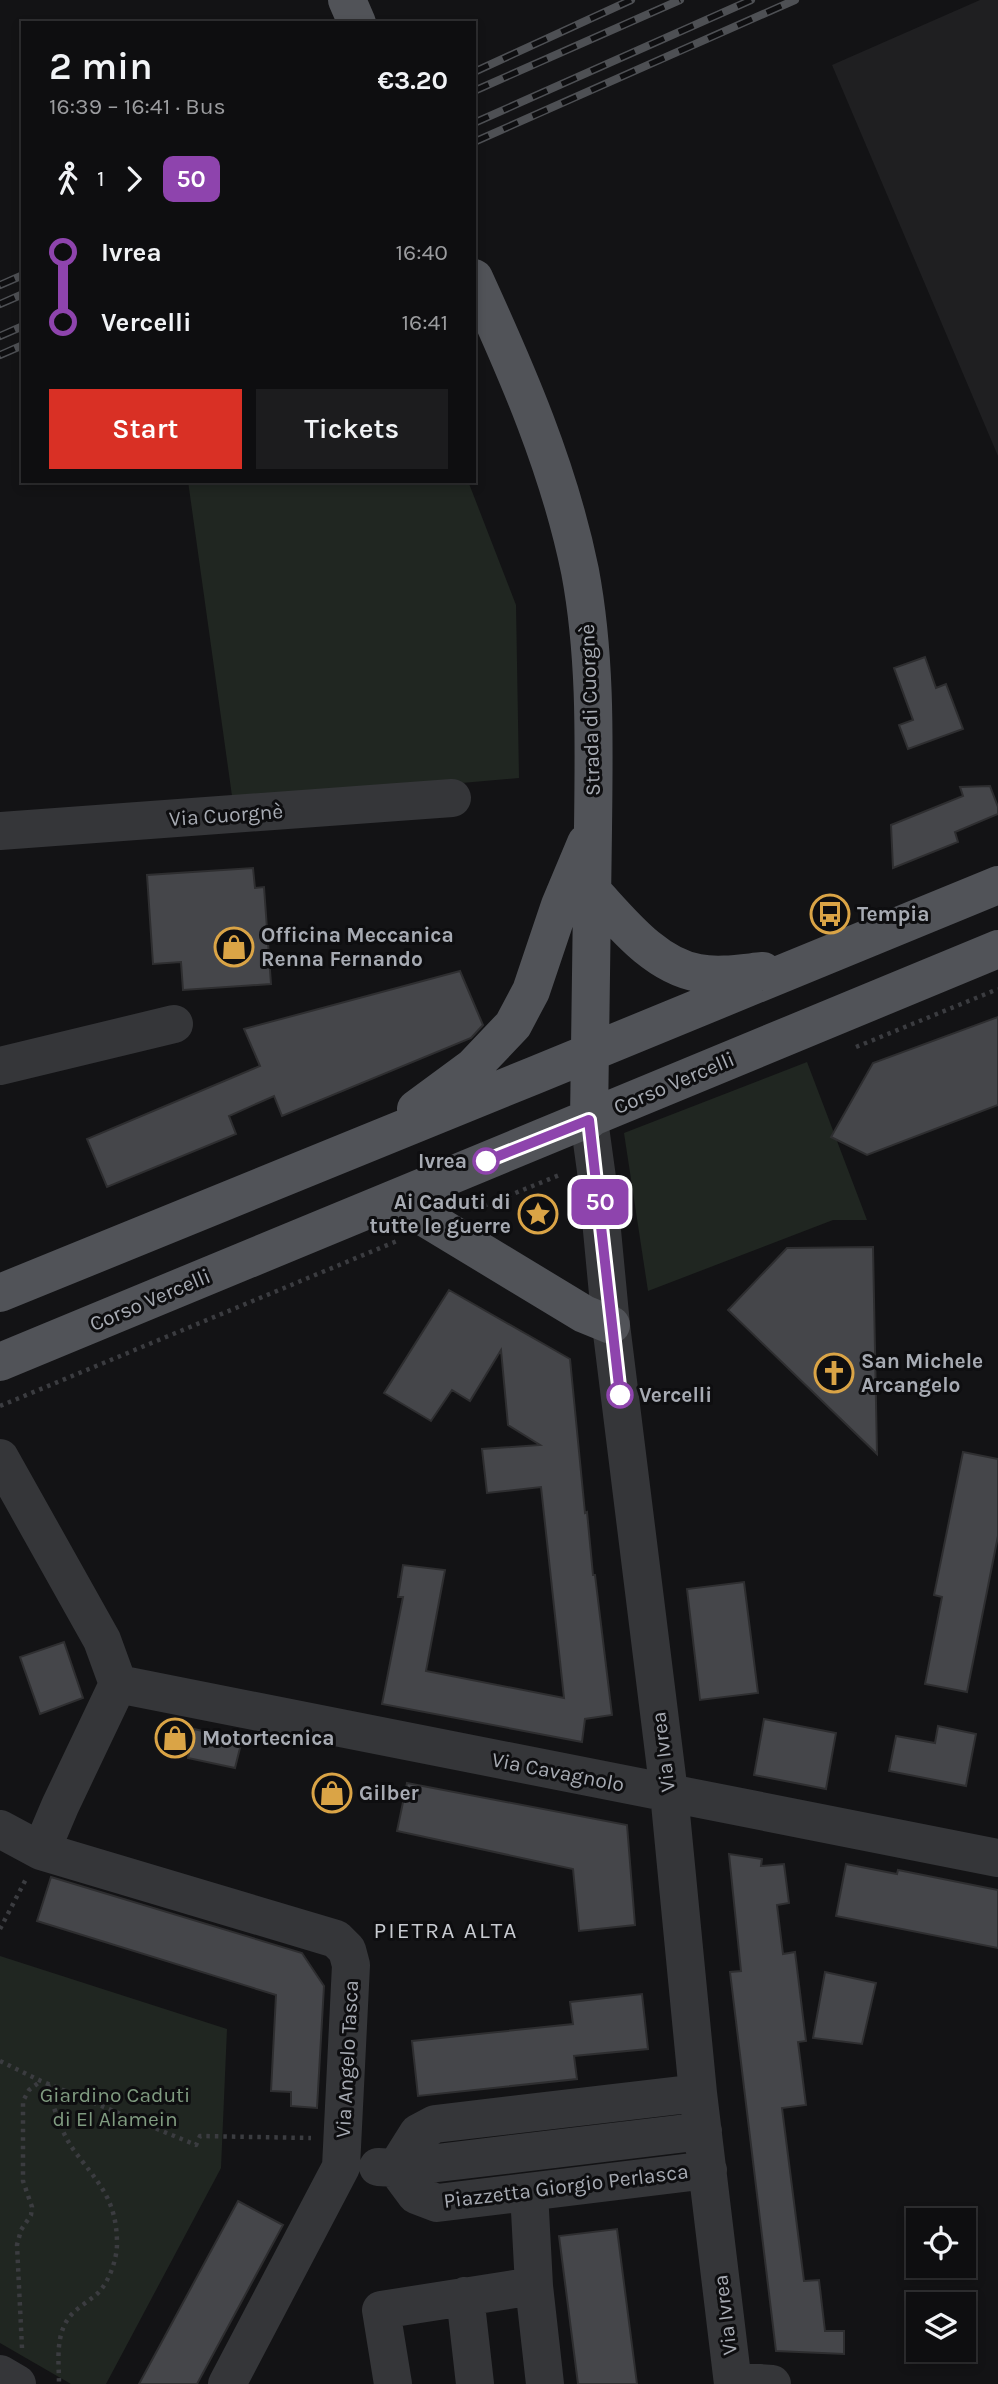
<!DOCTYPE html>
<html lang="en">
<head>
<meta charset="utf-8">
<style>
	:root { --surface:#0e0e10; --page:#1c1c1e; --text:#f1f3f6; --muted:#9b9c9f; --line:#2e2e30; --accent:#d93025 }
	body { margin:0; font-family:Karla,sans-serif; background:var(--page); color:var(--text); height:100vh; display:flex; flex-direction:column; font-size:26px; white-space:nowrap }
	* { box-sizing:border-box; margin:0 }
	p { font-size:23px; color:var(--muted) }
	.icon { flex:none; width:38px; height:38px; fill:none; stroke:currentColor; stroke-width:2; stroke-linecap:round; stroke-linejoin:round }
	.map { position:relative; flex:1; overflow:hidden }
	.sheet { position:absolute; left:21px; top:21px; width:455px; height:462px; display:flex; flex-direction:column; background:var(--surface); border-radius:0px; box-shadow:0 4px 10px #0003,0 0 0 2px var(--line) }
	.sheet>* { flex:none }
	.badge { padding:0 14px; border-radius:10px; font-size:24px; line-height:46px }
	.fabs { position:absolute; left:906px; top:2208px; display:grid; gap:14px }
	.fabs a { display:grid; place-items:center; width:70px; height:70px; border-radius:0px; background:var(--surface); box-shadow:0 4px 10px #0003,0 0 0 2px var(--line); font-size:35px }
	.map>.badge { position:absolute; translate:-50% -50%; box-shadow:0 0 0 4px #fff }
	.legs { display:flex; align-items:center; gap:10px; height:77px; padding:0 28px; font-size:23px }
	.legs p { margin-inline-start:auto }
	.headline { display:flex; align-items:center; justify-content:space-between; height:119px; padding:0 28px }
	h1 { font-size:38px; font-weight:600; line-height:52px }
	.action { display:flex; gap:14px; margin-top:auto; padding:14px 28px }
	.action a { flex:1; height:80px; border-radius:0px; background:var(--accent); color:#fff; font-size:28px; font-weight:600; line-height:80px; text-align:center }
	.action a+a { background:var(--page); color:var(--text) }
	ul { padding:0 28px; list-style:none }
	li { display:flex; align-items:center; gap:24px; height:70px; font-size:26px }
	li i { display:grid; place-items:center; width:10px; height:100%; margin:0 9px; background:currentColor }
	li i::after { content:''; width:18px; height:18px; margin:-9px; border:5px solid; border-radius:50%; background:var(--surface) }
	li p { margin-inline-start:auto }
	li:first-child i { background:linear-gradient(#0000 50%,currentColor 0) }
	li:last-child i { background:linear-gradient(currentColor 50%,#0000 0) }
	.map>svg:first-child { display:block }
	.built { fill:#1f1f21 }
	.green { fill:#202621 }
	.building { fill:#45464a; stroke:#2e2e30; stroke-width:2 }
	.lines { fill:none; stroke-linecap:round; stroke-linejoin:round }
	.path { stroke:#3b3c40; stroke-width:4.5; stroke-dasharray:3.5 5; stroke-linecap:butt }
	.minor { stroke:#353639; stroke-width:38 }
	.major { stroke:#515358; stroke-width:38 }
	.rail-casing { stroke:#4e5054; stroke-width:8 }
	.rail { stroke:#0e0e10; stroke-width:5; stroke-dasharray:16; stroke-linecap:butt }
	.line-1-casing { stroke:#fff; stroke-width:16 }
	.line-1 { stroke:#8e44ad; stroke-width:10 }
	.stop-1-dot { fill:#fff; stroke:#8e44ad; stroke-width:3.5 }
	.labels { text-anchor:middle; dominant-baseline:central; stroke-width:6; stroke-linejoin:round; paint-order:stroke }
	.street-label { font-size:21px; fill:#a7abb3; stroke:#0e0e10 }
	.poi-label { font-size:21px; font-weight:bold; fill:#a7abb3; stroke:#0e0e10; text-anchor:start }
	.stop-label { font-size:21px; font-weight:bold; fill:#a7abb3; stroke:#0e0e10; text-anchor:end }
	.park-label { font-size:21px; fill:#809c81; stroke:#0e0e10 }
	.neighbourhood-label { font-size:23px; letter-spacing:2px; fill:#c7cad0; stroke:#0e0e10 }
</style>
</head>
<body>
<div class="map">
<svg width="998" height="2384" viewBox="0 0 998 2384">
	<rect width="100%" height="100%" fill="#131315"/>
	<path class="built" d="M980,0h18v456l-166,-391z"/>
	<path class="green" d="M188,481h280l48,124 3,173 -286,25z
		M807,1062l60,158h-34l-185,71 -24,-158z
		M0,1956l227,73 -6,139 -115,216h-35l-71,-41z"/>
	<path class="building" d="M925,657l11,31 10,-4 17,45 -55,20 -9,-24 14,-5 -19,-52z
		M990,786l8,21v7l-43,18 3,10 -65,26 -2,-43 72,-29 -3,-9z
		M253,868l2,20 9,-1 7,97 -88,6 -2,-28 -28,2 -6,-89z
		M460,971l23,54 -12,13 -189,78 -8,-20 -45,20 7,18 -129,53 -20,-48 173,-73 -16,-37z
		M998,1017v88l-131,50 -36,-18 42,-74z
		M873,1247l4,207 -149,-144 59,-62z
		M449,1290l121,69 15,154 2,-1 6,63h2l17,140 -27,4 -3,23 -200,-38 21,-107h-5l5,-32 42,5 -19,101 138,27 -23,-211 -54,6 -5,-44 58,-4 -32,-20 -7,-75 -31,51 -18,-11 -21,31 -47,-28z
		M963,1452l35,7v77l-31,156 -42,-8 17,-87 -8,-2z
		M744,1582l14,111 -58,7 -13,-111z
		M64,1642l19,56 -43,16 -20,-57z
		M764,1719l72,14 -10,56 -72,-14z
		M938,1726l38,8 -10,52 -77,-15 7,-35 39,7z
		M194,1729l48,11 -7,28 -47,-10z
		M407,1783l220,42 8,100 -56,6 -6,-62 -176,-38z
		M729,1854l33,5 -1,7 23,-2 5,39 -12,2 6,49 12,-2 11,89 -8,1 8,63 -24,3 22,173 15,-1 6,51h19v23l-68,-3 -46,-379 11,-1z
		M846,1864l51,10 1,-4 100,20v58l-162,-32z
		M51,1877l251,76 22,33 -7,122 -26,-2v-14l-20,-1 5,-96 -239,-74z
		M825,1972l51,11 -14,61 -49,-6z
		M642,1994l6,55 -74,7 3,23 -159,17 -6,-55 161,-17 -3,-22z
		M238,2201l45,24 -86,159h-58z
		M617,2229l20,155h-59l-19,-148z"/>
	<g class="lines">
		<path class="path" d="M856,1047l142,-58
			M476,1209l86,-35
			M0,1406l397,-165
			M0,1929l26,-50
			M0,2061l41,20 155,64 4,-9 111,2
			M48,2084c5,23 12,46 25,65 24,33 44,49 44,95 0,15 -8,38 -19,49 -12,11 -27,17 -34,33 -8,18 -5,39 -5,58
			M22,2348l-5,-103 4,-15 10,-15 1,-8 -9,-26v-80l6,-11 12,-9"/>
		<path class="minor" d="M0,831l452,-33
			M0,1066l174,-42
			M589,1120l8,58 14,147 58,468 29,300 35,291
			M0,1458l102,182 16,44 880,174
			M0,1829l41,22 295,88 11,11 4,15 -10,202 -114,217
			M41,1851l19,-45 58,-122
			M698,2093l-263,31 -17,9 -22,35 20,27 21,8 271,-33
			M378,2167l18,1 307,-37
			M529,2192l5,94 11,98
			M465,2296l10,88
			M0,2374l17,10
			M733,2381l39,3
			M393,2384l-12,-74 153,-24"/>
		<path class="major" d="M347,0l10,23
			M474,278c43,94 85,190 106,293 16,85 14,171 13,258 -1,97 -2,194 -4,291
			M593,892c28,30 61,73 105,81 21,4 44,0 65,-2
			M416,1109l57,-42 40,-42 18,-34 29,-86 26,-62
			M394,1199l190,115 27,11
			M0,1293c334,-134 665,-272 998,-408
			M0,1362l998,-413"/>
		<defs>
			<path id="rail" d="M474,72l157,-72
				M474,91l206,-91
				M474,123l277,-123
				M474,142l321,-142
				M0,285l23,-10
				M0,304l23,-10
				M0,336l23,-10
				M0,355l23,-10"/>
		</defs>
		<use href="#rail" class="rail-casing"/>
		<use href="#rail" class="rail"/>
	</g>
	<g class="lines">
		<defs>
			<path id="line-1" d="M486,1161l103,-41 31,275"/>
		</defs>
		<use href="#line-1" class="line-1-casing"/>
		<use href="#line-1" class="line-1"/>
	</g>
	<defs>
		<symbol id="bus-ring" viewBox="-11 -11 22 22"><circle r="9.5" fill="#0e0e10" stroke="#daa446" stroke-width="1.5"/><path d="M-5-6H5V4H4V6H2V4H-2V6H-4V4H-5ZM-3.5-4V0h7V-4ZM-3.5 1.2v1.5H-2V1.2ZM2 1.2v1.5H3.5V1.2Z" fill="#daa446"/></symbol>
		<symbol id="shop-ring" viewBox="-11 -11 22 22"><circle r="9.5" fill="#0e0e10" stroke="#daa446" stroke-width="1.5"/><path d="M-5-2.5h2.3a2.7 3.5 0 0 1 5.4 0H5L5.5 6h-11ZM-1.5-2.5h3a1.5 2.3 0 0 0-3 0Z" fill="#daa446"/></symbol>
		<symbol id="sight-ring" viewBox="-11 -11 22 22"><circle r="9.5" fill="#0e0e10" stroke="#daa446" stroke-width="1.5"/><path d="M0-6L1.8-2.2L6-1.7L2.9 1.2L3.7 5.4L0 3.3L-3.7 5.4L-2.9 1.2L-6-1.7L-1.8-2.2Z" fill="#daa446"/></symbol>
		<symbol id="church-ring" viewBox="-11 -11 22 22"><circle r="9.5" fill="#0e0e10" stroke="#daa446" stroke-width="1.5"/><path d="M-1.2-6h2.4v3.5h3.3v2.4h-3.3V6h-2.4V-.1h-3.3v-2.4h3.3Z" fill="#daa446"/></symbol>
	</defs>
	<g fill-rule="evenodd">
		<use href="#bus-ring" x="808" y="892" width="44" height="44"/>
		<use href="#shop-ring" x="212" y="925" width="44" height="44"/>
		<use href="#sight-ring" x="516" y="1192" width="44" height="44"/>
		<use href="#church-ring" x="812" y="1351" width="44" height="44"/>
		<use href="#shop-ring" x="153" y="1716" width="44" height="44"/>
		<use href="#shop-ring" x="310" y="1771" width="44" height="44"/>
	</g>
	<g class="stop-1-dot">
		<circle cx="486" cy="1161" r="12"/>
		<circle cx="620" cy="1395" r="12"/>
	</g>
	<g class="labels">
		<g class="street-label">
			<text transform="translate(590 710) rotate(-92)">Strada di Cuorgnè</text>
			<text transform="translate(226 815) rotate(-4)">Via Cuorgnè</text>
			<text transform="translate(674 1083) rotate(-23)">Corso Vercelli</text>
			<text transform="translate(150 1300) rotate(-23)">Corso Vercelli</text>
			<text transform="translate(663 1752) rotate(-97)">Via Ivrea</text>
			<text transform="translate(558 1772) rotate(11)">Via Cavagnolo</text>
			<text transform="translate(347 2059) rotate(-87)">Via Angelo Tasca</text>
			<text transform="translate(566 2186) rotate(-7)">Piazzetta Giorgio Perlasca</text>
			<text transform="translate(725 2315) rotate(-97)">Via Ivrea</text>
		</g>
		<g class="poi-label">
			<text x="857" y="914">Tempia</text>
			<text x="261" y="935">Officina Meccanica<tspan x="261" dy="24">Renna Fernando</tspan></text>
			<text x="511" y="1202" text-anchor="end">Ai Caduti di<tspan x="511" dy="24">tutte le guerre</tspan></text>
			<text x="861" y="1361">San Michele<tspan x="861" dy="24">Arcangelo</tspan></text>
			<text x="202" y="1738">Motortecnica</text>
			<text x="359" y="1793">Gilber</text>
		</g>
		<g class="stop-label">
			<text x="467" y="1161">Ivrea</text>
			<text x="639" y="1395" text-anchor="start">Vercelli</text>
		</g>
		<g class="park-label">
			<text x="115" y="2095">Giardino Caduti<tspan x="115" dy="24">di El Alamein</tspan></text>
		</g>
		<g class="neighbourhood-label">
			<text x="446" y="1930">PIETRA ALTA</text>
		</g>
	</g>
</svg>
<div class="fabs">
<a><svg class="icon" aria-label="locate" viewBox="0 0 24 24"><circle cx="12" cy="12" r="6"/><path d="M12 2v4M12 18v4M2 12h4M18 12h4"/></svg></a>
<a><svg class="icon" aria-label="layers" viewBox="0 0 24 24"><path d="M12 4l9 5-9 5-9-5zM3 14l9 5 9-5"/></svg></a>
</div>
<b class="badge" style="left:600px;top:1202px;background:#8e44ad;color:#fff">50</b>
<section class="sheet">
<div class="headline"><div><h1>2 min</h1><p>16:39 – 16:41 · Bus</p></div><b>€3.20</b></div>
<div class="legs"><svg class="icon" aria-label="walk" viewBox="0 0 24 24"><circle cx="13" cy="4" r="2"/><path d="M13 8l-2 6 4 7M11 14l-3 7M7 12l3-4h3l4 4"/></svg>1<svg class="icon" aria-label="forward" viewBox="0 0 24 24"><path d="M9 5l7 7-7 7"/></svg><b class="badge" style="background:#8e44ad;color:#fff">50</b></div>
<ul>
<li><i style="color:#8e44ad"></i><b>Ivrea</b><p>16:40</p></li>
<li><i style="color:#8e44ad"></i><b>Vercelli</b><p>16:41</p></li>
</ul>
<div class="action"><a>Start</a><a>Tickets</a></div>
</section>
</div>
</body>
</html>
